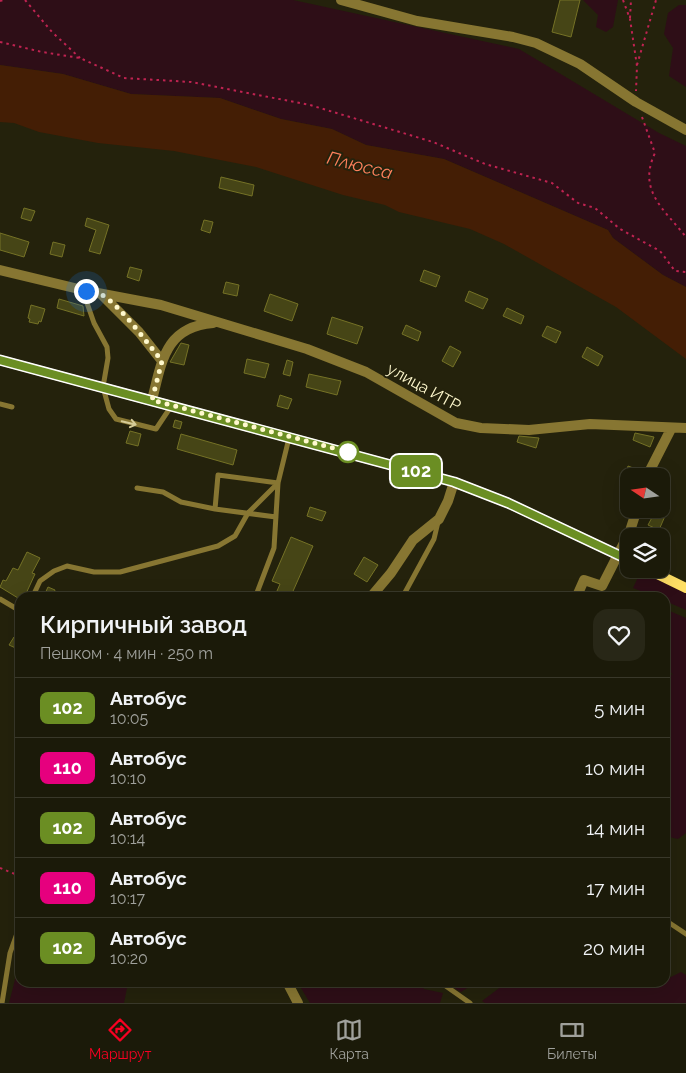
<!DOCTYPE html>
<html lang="ru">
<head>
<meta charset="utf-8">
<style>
	:root { --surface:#1b1a09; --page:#282717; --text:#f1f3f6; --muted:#a0a19c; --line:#39382a; --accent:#f90022 }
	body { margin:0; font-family:Raleway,sans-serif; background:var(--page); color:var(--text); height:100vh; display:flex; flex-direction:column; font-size:19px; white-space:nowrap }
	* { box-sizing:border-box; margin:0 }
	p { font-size:16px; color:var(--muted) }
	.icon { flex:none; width:28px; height:28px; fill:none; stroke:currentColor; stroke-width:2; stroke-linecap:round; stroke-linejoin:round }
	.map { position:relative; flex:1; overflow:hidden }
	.sheet { position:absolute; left:15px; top:592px; width:655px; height:395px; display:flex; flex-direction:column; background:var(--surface); border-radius:15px; box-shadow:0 5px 20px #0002,0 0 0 1px var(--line) }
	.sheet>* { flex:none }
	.badge { padding:0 10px; border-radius:8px; font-size:18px; line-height:32px }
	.needle { width:32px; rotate:283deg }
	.fabs { position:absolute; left:620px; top:468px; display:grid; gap:10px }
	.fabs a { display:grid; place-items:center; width:50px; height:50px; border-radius:10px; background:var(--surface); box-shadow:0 5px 20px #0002,0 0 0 1px var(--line); font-size:25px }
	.you { position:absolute; width:25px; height:25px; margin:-12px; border:4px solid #fff; border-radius:50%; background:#1a73e8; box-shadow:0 0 0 8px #1a73e833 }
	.map>.badge { position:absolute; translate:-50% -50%; box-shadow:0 0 0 2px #fff }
	.round { display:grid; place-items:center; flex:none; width:52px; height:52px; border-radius:15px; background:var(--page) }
	.head { display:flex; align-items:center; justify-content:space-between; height:85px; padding:0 25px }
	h1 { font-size:24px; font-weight:600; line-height:38px }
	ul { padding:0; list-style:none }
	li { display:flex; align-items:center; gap:15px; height:60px; padding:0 25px; border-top:1px solid var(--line) }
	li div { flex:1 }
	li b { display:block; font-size:19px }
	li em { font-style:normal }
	li .badge { min-width:55px; font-weight:700; text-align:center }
	.menu { display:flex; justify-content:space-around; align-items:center; height:70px; border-top:1px solid var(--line); background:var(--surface); font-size:14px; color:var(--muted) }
	.menu a { display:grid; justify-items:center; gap:2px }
	.menu .on { color:var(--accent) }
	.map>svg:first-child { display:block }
	.green { fill:#2e0e17 }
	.water { fill:#441e05 }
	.building { fill:#464516; stroke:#757226 }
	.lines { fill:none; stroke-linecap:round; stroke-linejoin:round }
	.path { stroke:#bf2351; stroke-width:2; stroke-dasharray:2.5 4; stroke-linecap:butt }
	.service { stroke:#877632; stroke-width:5 }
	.minor { stroke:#877632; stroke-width:10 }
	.tertiary { stroke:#877632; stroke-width:10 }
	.secondary { stroke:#ffdf65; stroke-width:10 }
	.oneway { stroke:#d5cb97 }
	.line-casing { stroke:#fff; stroke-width:11 }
	.line { stroke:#6b8e23; stroke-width:8 }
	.walk { stroke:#fff9ce; stroke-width:5; stroke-dasharray:0 9 }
	.stop-dot { fill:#fff; stroke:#6b8e23; stroke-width:2.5 }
	.labels { text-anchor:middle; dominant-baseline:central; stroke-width:4; stroke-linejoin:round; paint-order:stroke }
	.street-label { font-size:16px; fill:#fff9ce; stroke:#24220c }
	.water-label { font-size:18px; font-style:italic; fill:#ff815c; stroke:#24220c }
</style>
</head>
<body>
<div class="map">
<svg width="686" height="1003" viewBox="0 0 686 1003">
	<rect width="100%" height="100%" fill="#24220c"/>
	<path class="green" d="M0,0h293l226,49 140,84 27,13v141l-23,-12 -50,-37 -5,-8 -164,-71 -78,-14 -34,-16 -51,-10 -61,-21 -89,-4 -68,-20 -63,-9z
		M583,0h35l-5,27 -7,5 -10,-5 2,-12z
		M679,5h7v82l-17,-11 4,-28 -9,-14 4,-21z
		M641,571l45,21v18l-21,-9v-3l-9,-1 -23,-9z
		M665,609l21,9v215l-8,6 -13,-3v-164l8,3 -8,-10z
		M20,960v22l108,1 -4,20h-115z
		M681,972l5,3v28h-201l-3,-2 24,-18h110v3l49,-4v-2z
		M298,983h122l4,6 19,4 -3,10h-130z
		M446,983h29l-14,9z"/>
	<path class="water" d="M0,65l63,9 68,20 89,4 61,21 51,10 34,16 78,14 164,71 5,8 50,37 23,12v72l-70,-52 -112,-63 -34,-15 -71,-17 -14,-7 -42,-10 -87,-28 -82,-16 -76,-8 -59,-11 -25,-9 -14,-1z"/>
	<path class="building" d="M560,0h20l-9,37 -19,-5z
		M221,177l33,8 -2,11 -33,-8z
		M24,208l11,3 -4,10 -10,-3z
		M87,218l22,7 -9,29 -11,-3 7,-21 -11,-4z
		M204,220l9,2 -3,11 -9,-3z
		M0,233l29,9 -5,15 -24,-7z
		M53,242l12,3 -3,12 -12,-3z
		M130,267l12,3 -3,11 -12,-4z
		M424,270l16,6 -4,11 -16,-6z
		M226,282l13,3 -2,11 -14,-3z
		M469,291l19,8 -5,10 -18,-8z
		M270,294l28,10 -6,17 -28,-10z
		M59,299l24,7 1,10 -27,-8z
		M31,305l14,4 -4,13 -2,-1 -1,3 -9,-2 1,-3 -2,-1z
		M507,308l17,8 -3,8 -18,-8z
		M332,317l31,10 -6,17 -30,-10z
		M406,325l15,7 -3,9 -16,-7z
		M547,326l14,6 -5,11 -14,-7z
		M181,343l8,2 -5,20 -14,-3z
		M450,346l11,6 -8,15 -11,-6z
		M587,347l16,9 -5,10 -16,-9z
		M247,359l22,5 -4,14 -21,-5z
		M287,360l6,2 -3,14 -7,-2z
		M309,374l32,7 -4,14 -31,-8z
		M280,395l12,4 -4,10 -11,-3z
		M175,420l7,2 -2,7 -7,-2z
		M130,431l11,3 -3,12 -12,-3z
		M635,433l19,4 -4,10 -17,-7z
		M181,434l56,16 -4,15 -56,-16z
		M519,436l20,2 -3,10 -19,-6z
		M628,466l13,5 -2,5h-14z
		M310,507l16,5 -4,9 -15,-5z
		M655,512l10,4 -6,14 -11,-5z
		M291,537l22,9 -23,52h-16l6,-14 -8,-3z
		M27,552l13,6 -8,15 3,1 -11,24h-6l-18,-11 3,-7 3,1 7,-13 5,2z
		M364,557l14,8 -11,17 -13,-8z
		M48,587l7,3 -3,8h-9z
		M14,637l6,3v10l-11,-5z"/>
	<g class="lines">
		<path class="path" d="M25,0l27,32 28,26
			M623,0l7,19 7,47 -1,25
			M0,1l3,-1
			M630,18l1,-18
			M0,42l42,10 38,6 44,20 67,4 119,23 123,37 52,22 67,19 26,20 17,5 25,21 40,22 15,20 11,1
			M637,65l19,-65
			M642,117l13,36c-18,38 10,57 31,84
			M0,868l20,8"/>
		<path class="service" d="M87,291v12l7,20 13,24 1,11 -5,29 6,22 7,10 40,10 16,-24
			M0,404l12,3
			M137,488l26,4 18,10 34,7 61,8
			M215,509l3,-34 60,8
			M32,598l8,-17 14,-10 13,-5 27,6h26l98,-26 17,-10 13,-23 30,-30
			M255,598l19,-50 4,-65 11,-45
			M402,598l32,-59 4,-17
			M0,599l17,10 3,-1
			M665,920l21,14
			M440,982l30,21
			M2,1003l8,-50 10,-28"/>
		<path class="minor" d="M0,270l87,21 74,14 146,44 59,23 90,51 25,5 48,2 61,-6 96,4
			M101,294l38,38 23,29
			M152,400c10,-39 13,-73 61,-77
			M647,476l24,-47
			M370,598l21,-25 22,-33 26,-21 9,-18 6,-19
			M576,598l8,-18 18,6 28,-55 7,-22
			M287,982l11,21"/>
		<path class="tertiary" d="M341,0l76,21 96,16 23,6 44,21 56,38 50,28"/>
		<path class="secondary" d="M0,360l454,122 54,21 121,57
			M647,569l39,19"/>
	</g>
	<defs><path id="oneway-shaft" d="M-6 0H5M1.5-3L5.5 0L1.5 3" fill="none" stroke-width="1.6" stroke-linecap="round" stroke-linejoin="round" transform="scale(1.25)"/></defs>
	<use class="oneway" href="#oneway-shaft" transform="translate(129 423) rotate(14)"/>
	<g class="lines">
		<defs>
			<path id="line" d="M0,360l454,122 54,21 121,57"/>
		</defs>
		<use href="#line" class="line-casing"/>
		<use href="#line" class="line"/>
		<path class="walk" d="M86,291c5,1 12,1 16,4 18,10 46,49 60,66l-10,39 196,52"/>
	</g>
	<circle class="stop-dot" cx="348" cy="452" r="10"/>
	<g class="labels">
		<g class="street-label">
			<text transform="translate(424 387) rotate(29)">улица ИТР</text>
		</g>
		<g class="water-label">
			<text transform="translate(360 165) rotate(14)">Плюсса</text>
		</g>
	</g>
</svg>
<div class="fabs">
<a><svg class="needle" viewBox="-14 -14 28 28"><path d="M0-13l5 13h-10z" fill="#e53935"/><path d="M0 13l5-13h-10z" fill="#a0a19c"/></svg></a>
<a><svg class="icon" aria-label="layers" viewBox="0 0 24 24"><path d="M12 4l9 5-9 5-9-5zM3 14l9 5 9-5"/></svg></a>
</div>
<div class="you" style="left:86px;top:291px"></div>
<b class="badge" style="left:416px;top:471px;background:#6b8e23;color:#fff">102</b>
<section class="sheet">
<div class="head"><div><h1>Кирпичный завод</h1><p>Пешком · 4 мин · 250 m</p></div><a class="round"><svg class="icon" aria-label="heart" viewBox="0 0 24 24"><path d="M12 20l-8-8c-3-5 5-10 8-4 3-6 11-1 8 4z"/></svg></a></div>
<ul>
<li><span class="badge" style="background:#6b8e23;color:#fff">102</span><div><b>Автобус</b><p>10:05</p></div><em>5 мин</em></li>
<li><span class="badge" style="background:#e6007e;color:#fff">110</span><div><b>Автобус</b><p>10:10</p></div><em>10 мин</em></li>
<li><span class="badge" style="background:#6b8e23;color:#fff">102</span><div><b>Автобус</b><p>10:14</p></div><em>14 мин</em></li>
<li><span class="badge" style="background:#e6007e;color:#fff">110</span><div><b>Автобус</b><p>10:17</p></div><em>17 мин</em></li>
<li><span class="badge" style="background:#6b8e23;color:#fff">102</span><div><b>Автобус</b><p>10:20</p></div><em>20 мин</em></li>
</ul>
</section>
</div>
<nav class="menu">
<a class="on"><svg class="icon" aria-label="directions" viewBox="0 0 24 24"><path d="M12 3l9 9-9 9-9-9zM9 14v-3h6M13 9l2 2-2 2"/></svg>Маршрут</a>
<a><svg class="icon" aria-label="map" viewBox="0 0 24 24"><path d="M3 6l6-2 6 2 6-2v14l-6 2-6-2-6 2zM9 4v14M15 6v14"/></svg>Карта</a>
<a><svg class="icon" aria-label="tickets" viewBox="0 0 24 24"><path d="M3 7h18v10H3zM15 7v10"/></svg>Билеты</a>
</nav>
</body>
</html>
